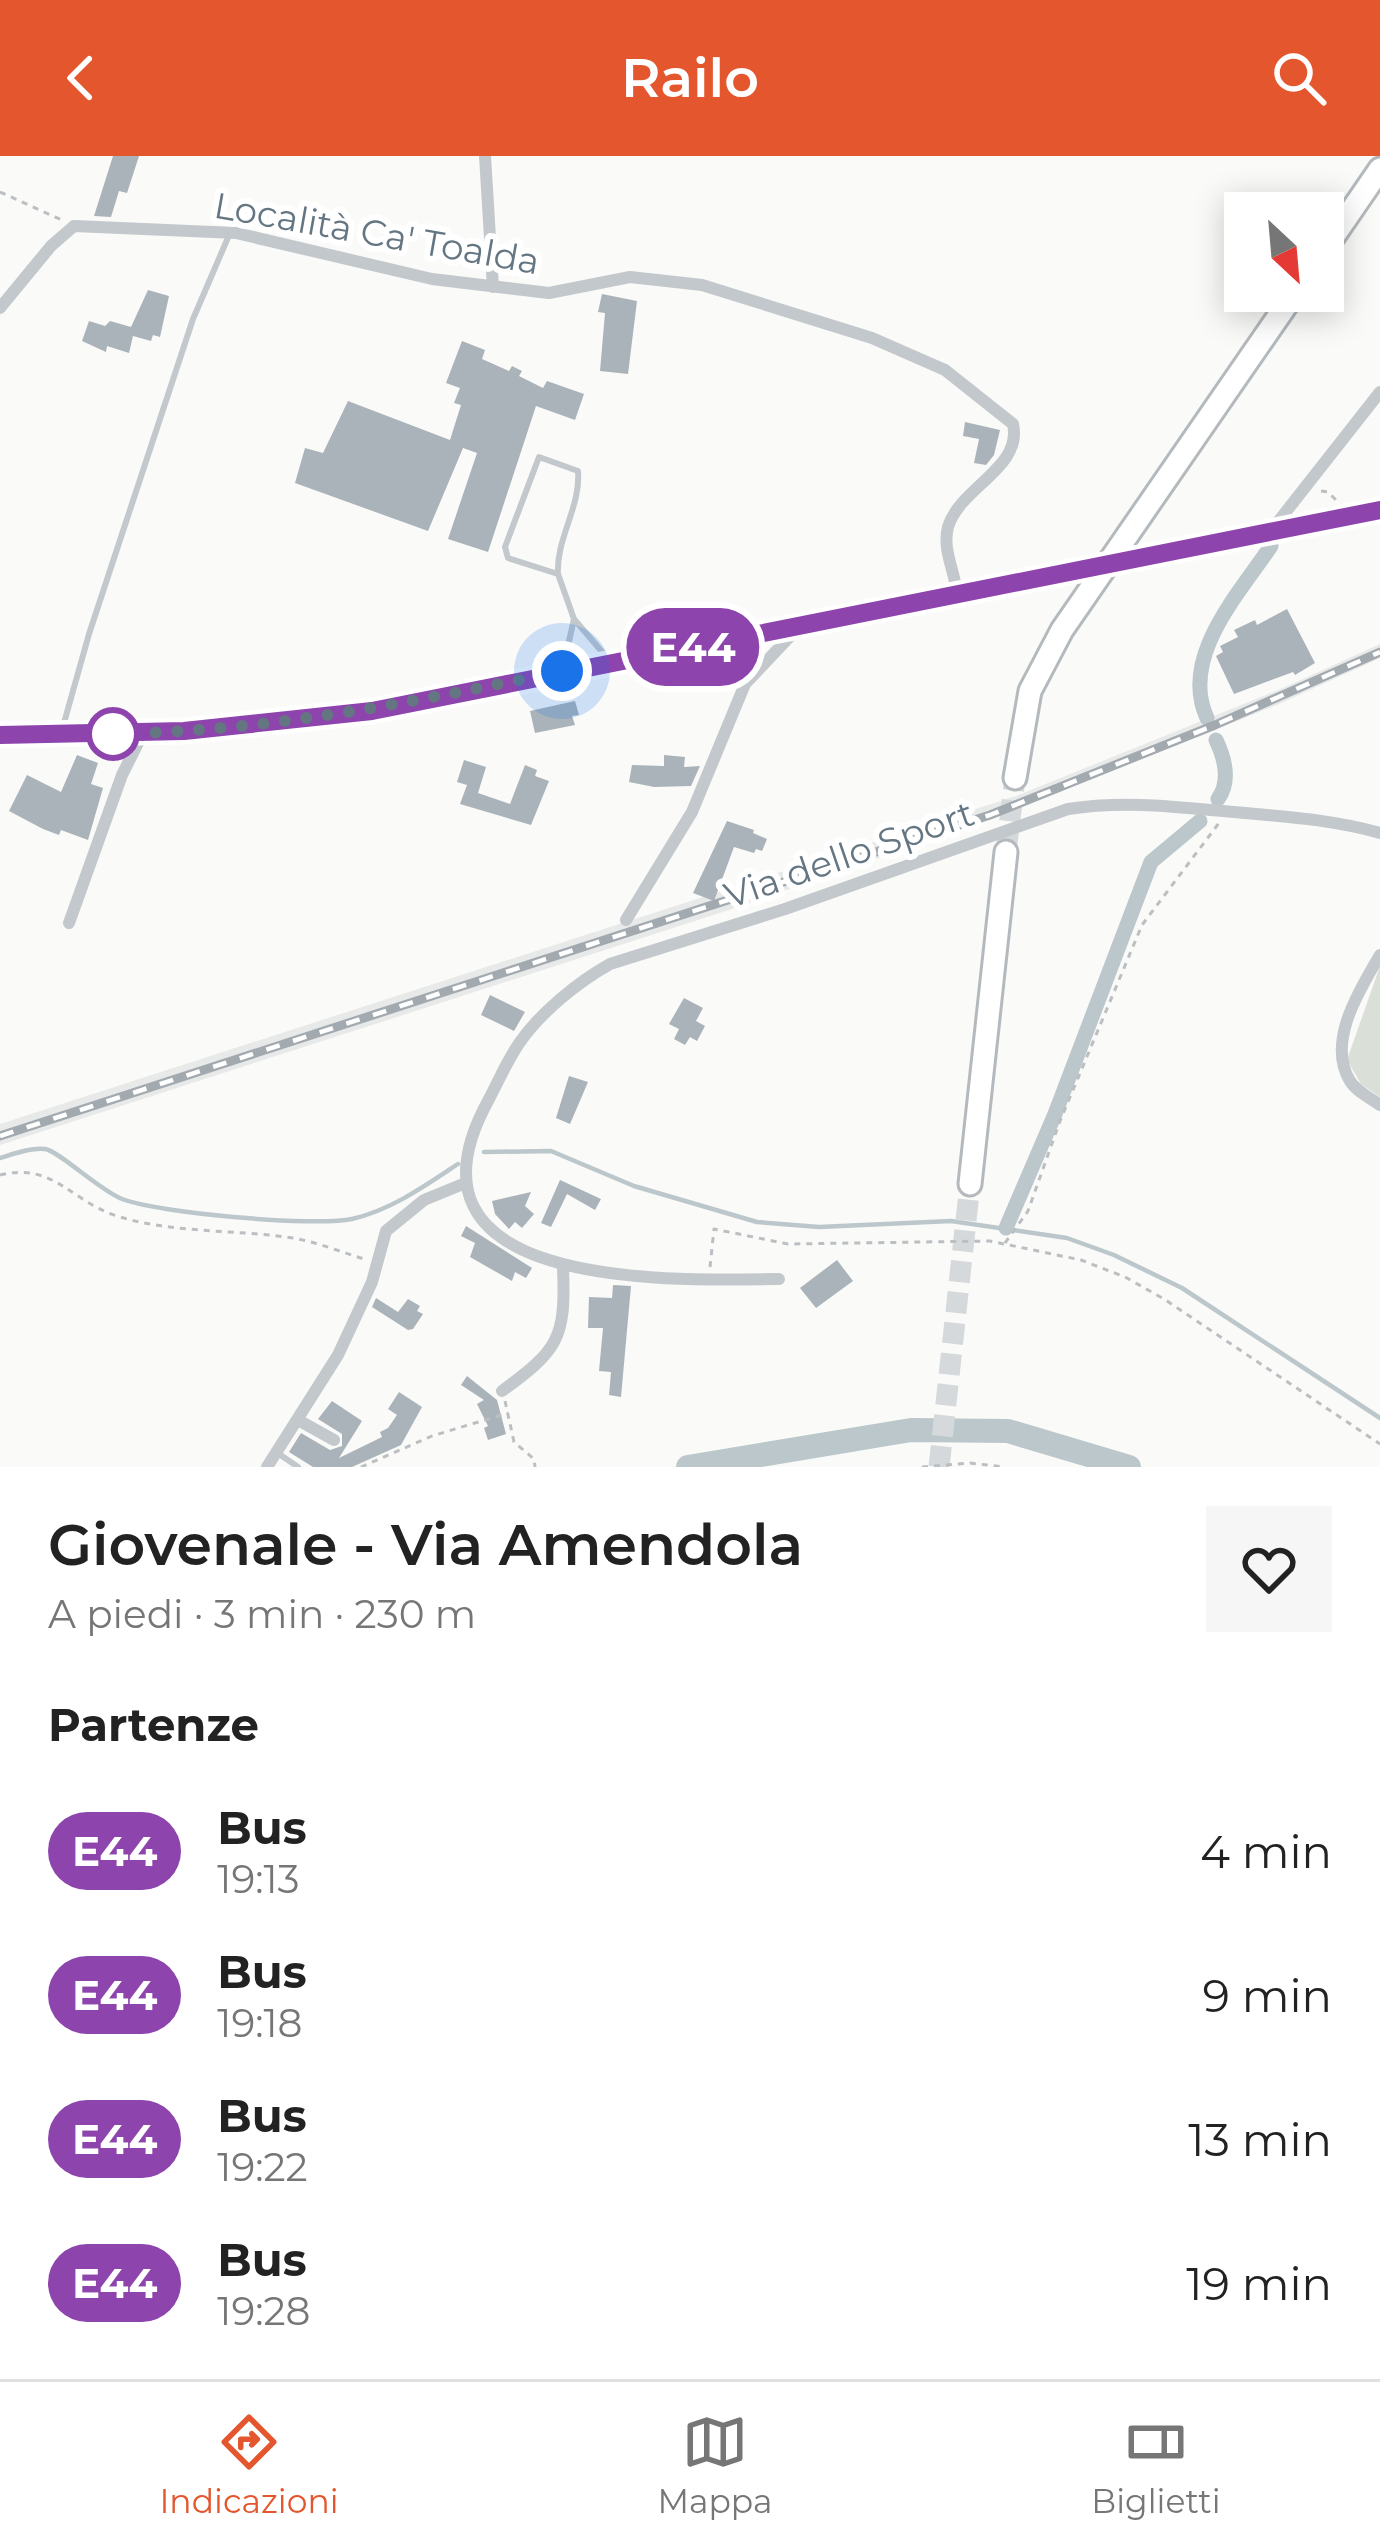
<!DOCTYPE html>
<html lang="it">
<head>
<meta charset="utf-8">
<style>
	:root { --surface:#fff; --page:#f6f6f6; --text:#222; --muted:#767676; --line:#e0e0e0; --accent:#e4572e }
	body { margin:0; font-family:Montserrat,sans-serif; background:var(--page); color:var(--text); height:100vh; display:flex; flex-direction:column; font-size:45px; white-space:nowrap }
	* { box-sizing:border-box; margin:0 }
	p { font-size:39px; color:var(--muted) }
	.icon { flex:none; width:66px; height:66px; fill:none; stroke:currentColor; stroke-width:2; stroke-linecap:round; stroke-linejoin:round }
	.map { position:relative; height:1311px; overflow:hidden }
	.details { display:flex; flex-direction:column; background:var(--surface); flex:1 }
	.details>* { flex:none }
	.badge { padding:0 24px; border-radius:39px; font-size:42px; line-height:78px }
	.needle { width:78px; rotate:154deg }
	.controls { position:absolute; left:1224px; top:36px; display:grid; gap:24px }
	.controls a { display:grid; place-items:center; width:120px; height:120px; border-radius:0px; background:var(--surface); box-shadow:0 6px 30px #0003; font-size:60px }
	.you { position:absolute; width:60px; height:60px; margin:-30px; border:9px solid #fff; border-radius:50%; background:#1a73e8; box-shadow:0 0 0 18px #1a73e833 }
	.map>.badge { position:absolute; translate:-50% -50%; box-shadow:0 0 0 6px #fff }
	h2 { padding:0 48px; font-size:45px; line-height:108px }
	.round { display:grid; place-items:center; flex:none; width:126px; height:126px; border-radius:0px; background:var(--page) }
	.summary { display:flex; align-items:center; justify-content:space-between; height:204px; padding:0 48px }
	h1 { font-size:57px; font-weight:600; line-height:90px }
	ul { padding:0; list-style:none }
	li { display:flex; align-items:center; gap:36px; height:144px; padding:0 48px }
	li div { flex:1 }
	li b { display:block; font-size:45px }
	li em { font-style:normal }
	li .badge { min-width:132px; font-weight:700; text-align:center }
	header { display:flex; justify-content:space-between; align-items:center; height:156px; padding:0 48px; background:var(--accent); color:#fff; font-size:54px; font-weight:600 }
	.tabs { display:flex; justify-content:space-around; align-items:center; height:168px; border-top:3px solid var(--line); background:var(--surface); font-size:33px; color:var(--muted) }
	.tabs a { display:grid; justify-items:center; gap:6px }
	.tabs .active { color:var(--accent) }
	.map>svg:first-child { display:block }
	.built { fill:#e8e9e9 }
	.green { fill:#dadfd7 }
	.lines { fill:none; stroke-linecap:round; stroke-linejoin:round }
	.stream { stroke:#bbc7cb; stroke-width:4.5 }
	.canal { stroke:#bbc7cb; stroke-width:15 }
	.river { stroke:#bbc7cb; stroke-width:24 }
	.building { fill:#aab3b9 }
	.highway-tunnel { stroke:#d5d9db; stroke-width:21; stroke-dasharray:21 10; stroke-linecap:butt }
	.secondary-casing { stroke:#b3babf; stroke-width:22 }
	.highway-casing { stroke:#b4b9bd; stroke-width:27 }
	.path { stroke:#bbbfc2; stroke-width:3; stroke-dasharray:6 6; stroke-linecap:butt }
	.lane { stroke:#c3c8cc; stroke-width:6 }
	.street { stroke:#c3c8cc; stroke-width:12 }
	.secondary { stroke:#fff; stroke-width:16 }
	.highway { stroke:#fff; stroke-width:21 }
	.rail-casing { stroke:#a2aab0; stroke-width:9 }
	.rail { stroke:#fff; stroke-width:4.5; stroke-dasharray:14; stroke-linecap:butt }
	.secondary-bridge-casing { stroke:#b3babf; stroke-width:22; stroke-linecap:butt }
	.secondary-bridge { stroke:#fff; stroke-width:16 }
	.line-casing { stroke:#fff; stroke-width:27 }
	.line { stroke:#8e44ad; stroke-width:18 }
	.walk { stroke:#657683; stroke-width:12; stroke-dasharray:0 21.6 }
	.stop-dot { fill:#fff; stroke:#8e44ad; stroke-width:6 }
	.labels { text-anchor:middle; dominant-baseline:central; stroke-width:12; stroke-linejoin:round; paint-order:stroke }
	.street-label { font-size:36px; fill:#657683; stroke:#fff }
</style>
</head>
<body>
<header><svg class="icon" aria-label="back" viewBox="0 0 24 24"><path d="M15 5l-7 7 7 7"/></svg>Railo<svg class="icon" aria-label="search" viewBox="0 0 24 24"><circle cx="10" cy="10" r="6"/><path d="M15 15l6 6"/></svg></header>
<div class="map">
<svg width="1380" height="1311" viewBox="0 0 1380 1311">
	<rect width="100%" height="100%" fill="#fafaf8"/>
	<path class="built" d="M1380,488v14l-103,47 -283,113 -265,92 -729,235v-21l1016,-328 267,-108z"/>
	<path class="green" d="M1380,810v131l-19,-13 -14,-24z"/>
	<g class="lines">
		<path class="stream" d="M484,996l67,-1 83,35 123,36 62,5 132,-6 116,17 47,17 68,33 198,130
			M0,1002c13,-4 32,-11 45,-9 14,2 54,41 77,50 37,14 192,28 230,20 39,-9 73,-33 106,-55"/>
		<path class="canal" d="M1207,562c-28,-61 32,-124 64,-172
			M1216,584c9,19 15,41 2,59
			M1006,1072l49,-114 96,-252 49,-41"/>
		<path class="river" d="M688,1311l223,-37 97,1 121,36"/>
	</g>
	<path class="building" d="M113,0h26l-12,37 -8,-2 -8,26 -17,-1z
		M148,134l21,6 -9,41 -7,-2 -2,6 -18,-5 -4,17 -22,-7 -1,6 -24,-11 7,-20 16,5 5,-5 21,6z
		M602,138l35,7 -9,73 -28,-3 5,-58 -7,-1z
		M462,185l23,9 -3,9 27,12 3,-5 10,5 -3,5 24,12 4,-7 37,13 -9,26 -39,-14 -48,146 -40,-13 29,-86 -14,-5 -35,83 -133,-48 10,-35 18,5 25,-52 102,39 11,-35 -7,-2 6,-15 -14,-5z
		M965,266l35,8 -6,25 -8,10 -12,-2 5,-24 -16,-3z
		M1287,453l28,54 -20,12 -2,-3 -59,22 -18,-38 7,-4 -3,-6 18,-9 -4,-7 21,-10 2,5z
		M575,545l4,14 -7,1 3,9 -40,8 -5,-22z
		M77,599l21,8 -7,21 12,4 -15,52 -27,-10 -2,5 -16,-6 -34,-18 18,-36 34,17z
		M664,599l21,2 -1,10 16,-1 -9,20 -37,1 -25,-5 3,-17 32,1z
		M464,604l22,7 -8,26 32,11 15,-39 12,5 -2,6 14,5 -18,44 -71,-21 7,-19 -10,-3z
		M727,665l27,9 -1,3 14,6 -5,12 -6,-2 -2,4 -20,-6 -20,54 -21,-8z
		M490,839l35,17 -11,19 -33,-16z
		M684,842l19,10 -7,13 9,5 -8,15 -7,-4 -5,8 -11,-6 5,-10 -10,-5z
		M569,920l19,6 -18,42 -14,-6z
		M560,1024l41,19 -6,11 -28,-16 -16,33 -10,-4z
		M531,1036l-6,14 9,8 -12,14 -7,-6 -6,7 -14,-15 -3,-13z
		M466,1070l66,42 -6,10 -11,-6 -3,9 -42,-24 5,-14 -14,-7z
		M837,1104l16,21 -37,27 -16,-20z
		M613,1129l18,1 -10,111 -12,-2 2,-23 -12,-1 4,-43h-15l1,-31 23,1z
		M376,1142l22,14 10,-13 12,7 -3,5 6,3 -10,15 -5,1 -36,-23z
		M467,1220l30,24 9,34 -18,6 -4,-12 4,-2 -11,-22 7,-4 -23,-15z
		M399,1236l23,15 -21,38 -49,22h-39l-24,-15 12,-19 29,17 12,-4v-12l-24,-15 14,-18 30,20 -23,37 43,-21 -2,-5 8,-4 9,-13 -9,-6z"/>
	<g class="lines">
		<path class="highway-tunnel" d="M1006,696l9,-74
			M939,1311l31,-283"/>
		<defs>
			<path id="secondary" d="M1140,403l240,-49
				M0,579l224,-7 148,-17 704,-139"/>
			<path id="highway" d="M1323,96l57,-83
				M1015,622l15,-87 32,-61 234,-339
				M970,1028l36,-332"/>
		</defs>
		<use href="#secondary" class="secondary-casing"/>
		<use href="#highway" class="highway-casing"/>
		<path class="path" d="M0,36l64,29
			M1321,335l7,1 9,9
			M0,1019c54,-13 70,26 117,41 57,18 118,13 176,22 24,4 48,14 71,21
			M1005,1087l23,-32 32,-90 82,-196 77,-102
			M710,1111l4,-38 74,15 202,-3 91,19 44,17 39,22 216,145
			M505,1245l9,41 20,17 1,8
			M361,1311l71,-31 76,-23
			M922,1311l48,-4 34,4"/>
		<path class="lane" d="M558,418c-2,-36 23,-67 20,-103l-39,-14 -34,90 3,11 50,16 16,45 35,41
			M563,512l11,-49
			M62,574l27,-96 104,-315 37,-86
			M279,1298l19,13"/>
		<path class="street" d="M485,0l8,131
			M0,152l51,-62 23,-20 162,7 196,46 117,14 81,-16 72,8 170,53 73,32 68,54c10,44 -53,63 -65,103 -6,23 7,44 9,67
			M1270,376l110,-140
			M626,764l66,-108 53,-128 52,-55
			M69,767l53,-148 21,-42
			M1380,799c-20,34 -54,87 -30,126 6,10 20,17 30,24
			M779,1123c-113,2 -395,10 -290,-180 10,-19 19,-40 31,-57 21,-30 58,-60 90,-78l175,-55 283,-100c56,-9 110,-2 166,3 50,5 97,7 146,21
			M502,1235c56,-41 64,-52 61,-123
			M298,1264l36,20
			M267,1311l71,-112 34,-73 14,-51 38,-31 39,-16"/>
		<use href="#secondary" class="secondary"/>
		<use href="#highway" class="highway"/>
		<defs>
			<path id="rail" d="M0,980l990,-321 225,-90 165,-73"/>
		</defs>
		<use href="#rail" class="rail-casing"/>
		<use href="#rail" class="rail"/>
		<defs>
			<path id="secondary-bridge" d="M1076,416l64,-13"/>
		</defs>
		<use href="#secondary-bridge" class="secondary-bridge-casing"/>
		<use href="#secondary-bridge" class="secondary-bridge"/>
	</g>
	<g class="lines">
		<defs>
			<path id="line" d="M0,579l184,-4 188,-20 1008,-201"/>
		</defs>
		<use href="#line" class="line-casing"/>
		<use href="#line" class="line"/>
		<path class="walk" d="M113,578h-11c156,-1 307,-31 460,-63"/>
	</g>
	<circle class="stop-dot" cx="113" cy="578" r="24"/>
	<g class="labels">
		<g class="street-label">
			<text transform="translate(377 77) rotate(10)">Località Ca' Toalda</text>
			<text transform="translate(849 698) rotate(-19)">Via dello Sport</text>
		</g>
	</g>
</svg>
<div class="controls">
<a><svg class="needle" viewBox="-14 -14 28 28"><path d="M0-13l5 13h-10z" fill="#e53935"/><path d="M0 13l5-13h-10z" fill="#767676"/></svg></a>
</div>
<div class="you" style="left:562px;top:515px"></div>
<b class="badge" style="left:693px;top:491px;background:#8e44ad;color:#fff">E44</b>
</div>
<section class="details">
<div class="summary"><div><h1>Giovenale - Via Amendola</h1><p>A piedi · 3 min · 230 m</p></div><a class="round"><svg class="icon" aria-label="heart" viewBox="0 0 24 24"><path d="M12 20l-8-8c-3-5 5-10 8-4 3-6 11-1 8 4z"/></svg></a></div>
<h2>Partenze</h2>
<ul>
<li><span class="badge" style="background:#8e44ad;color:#fff">E44</span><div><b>Bus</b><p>19:13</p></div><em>4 min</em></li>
<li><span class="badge" style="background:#8e44ad;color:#fff">E44</span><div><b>Bus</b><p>19:18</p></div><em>9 min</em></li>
<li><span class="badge" style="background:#8e44ad;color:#fff">E44</span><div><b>Bus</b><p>19:22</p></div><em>13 min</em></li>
<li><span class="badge" style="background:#8e44ad;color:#fff">E44</span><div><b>Bus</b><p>19:28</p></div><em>19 min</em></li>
</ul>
</section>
<nav class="tabs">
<a class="active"><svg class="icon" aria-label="directions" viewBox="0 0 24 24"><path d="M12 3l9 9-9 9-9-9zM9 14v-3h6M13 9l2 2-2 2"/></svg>Indicazioni</a>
<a><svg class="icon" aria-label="map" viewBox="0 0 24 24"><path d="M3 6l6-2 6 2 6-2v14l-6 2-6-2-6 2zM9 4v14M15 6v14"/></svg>Mappa</a>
<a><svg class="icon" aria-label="tickets" viewBox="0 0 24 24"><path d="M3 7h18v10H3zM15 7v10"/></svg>Biglietti</a>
</nav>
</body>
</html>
